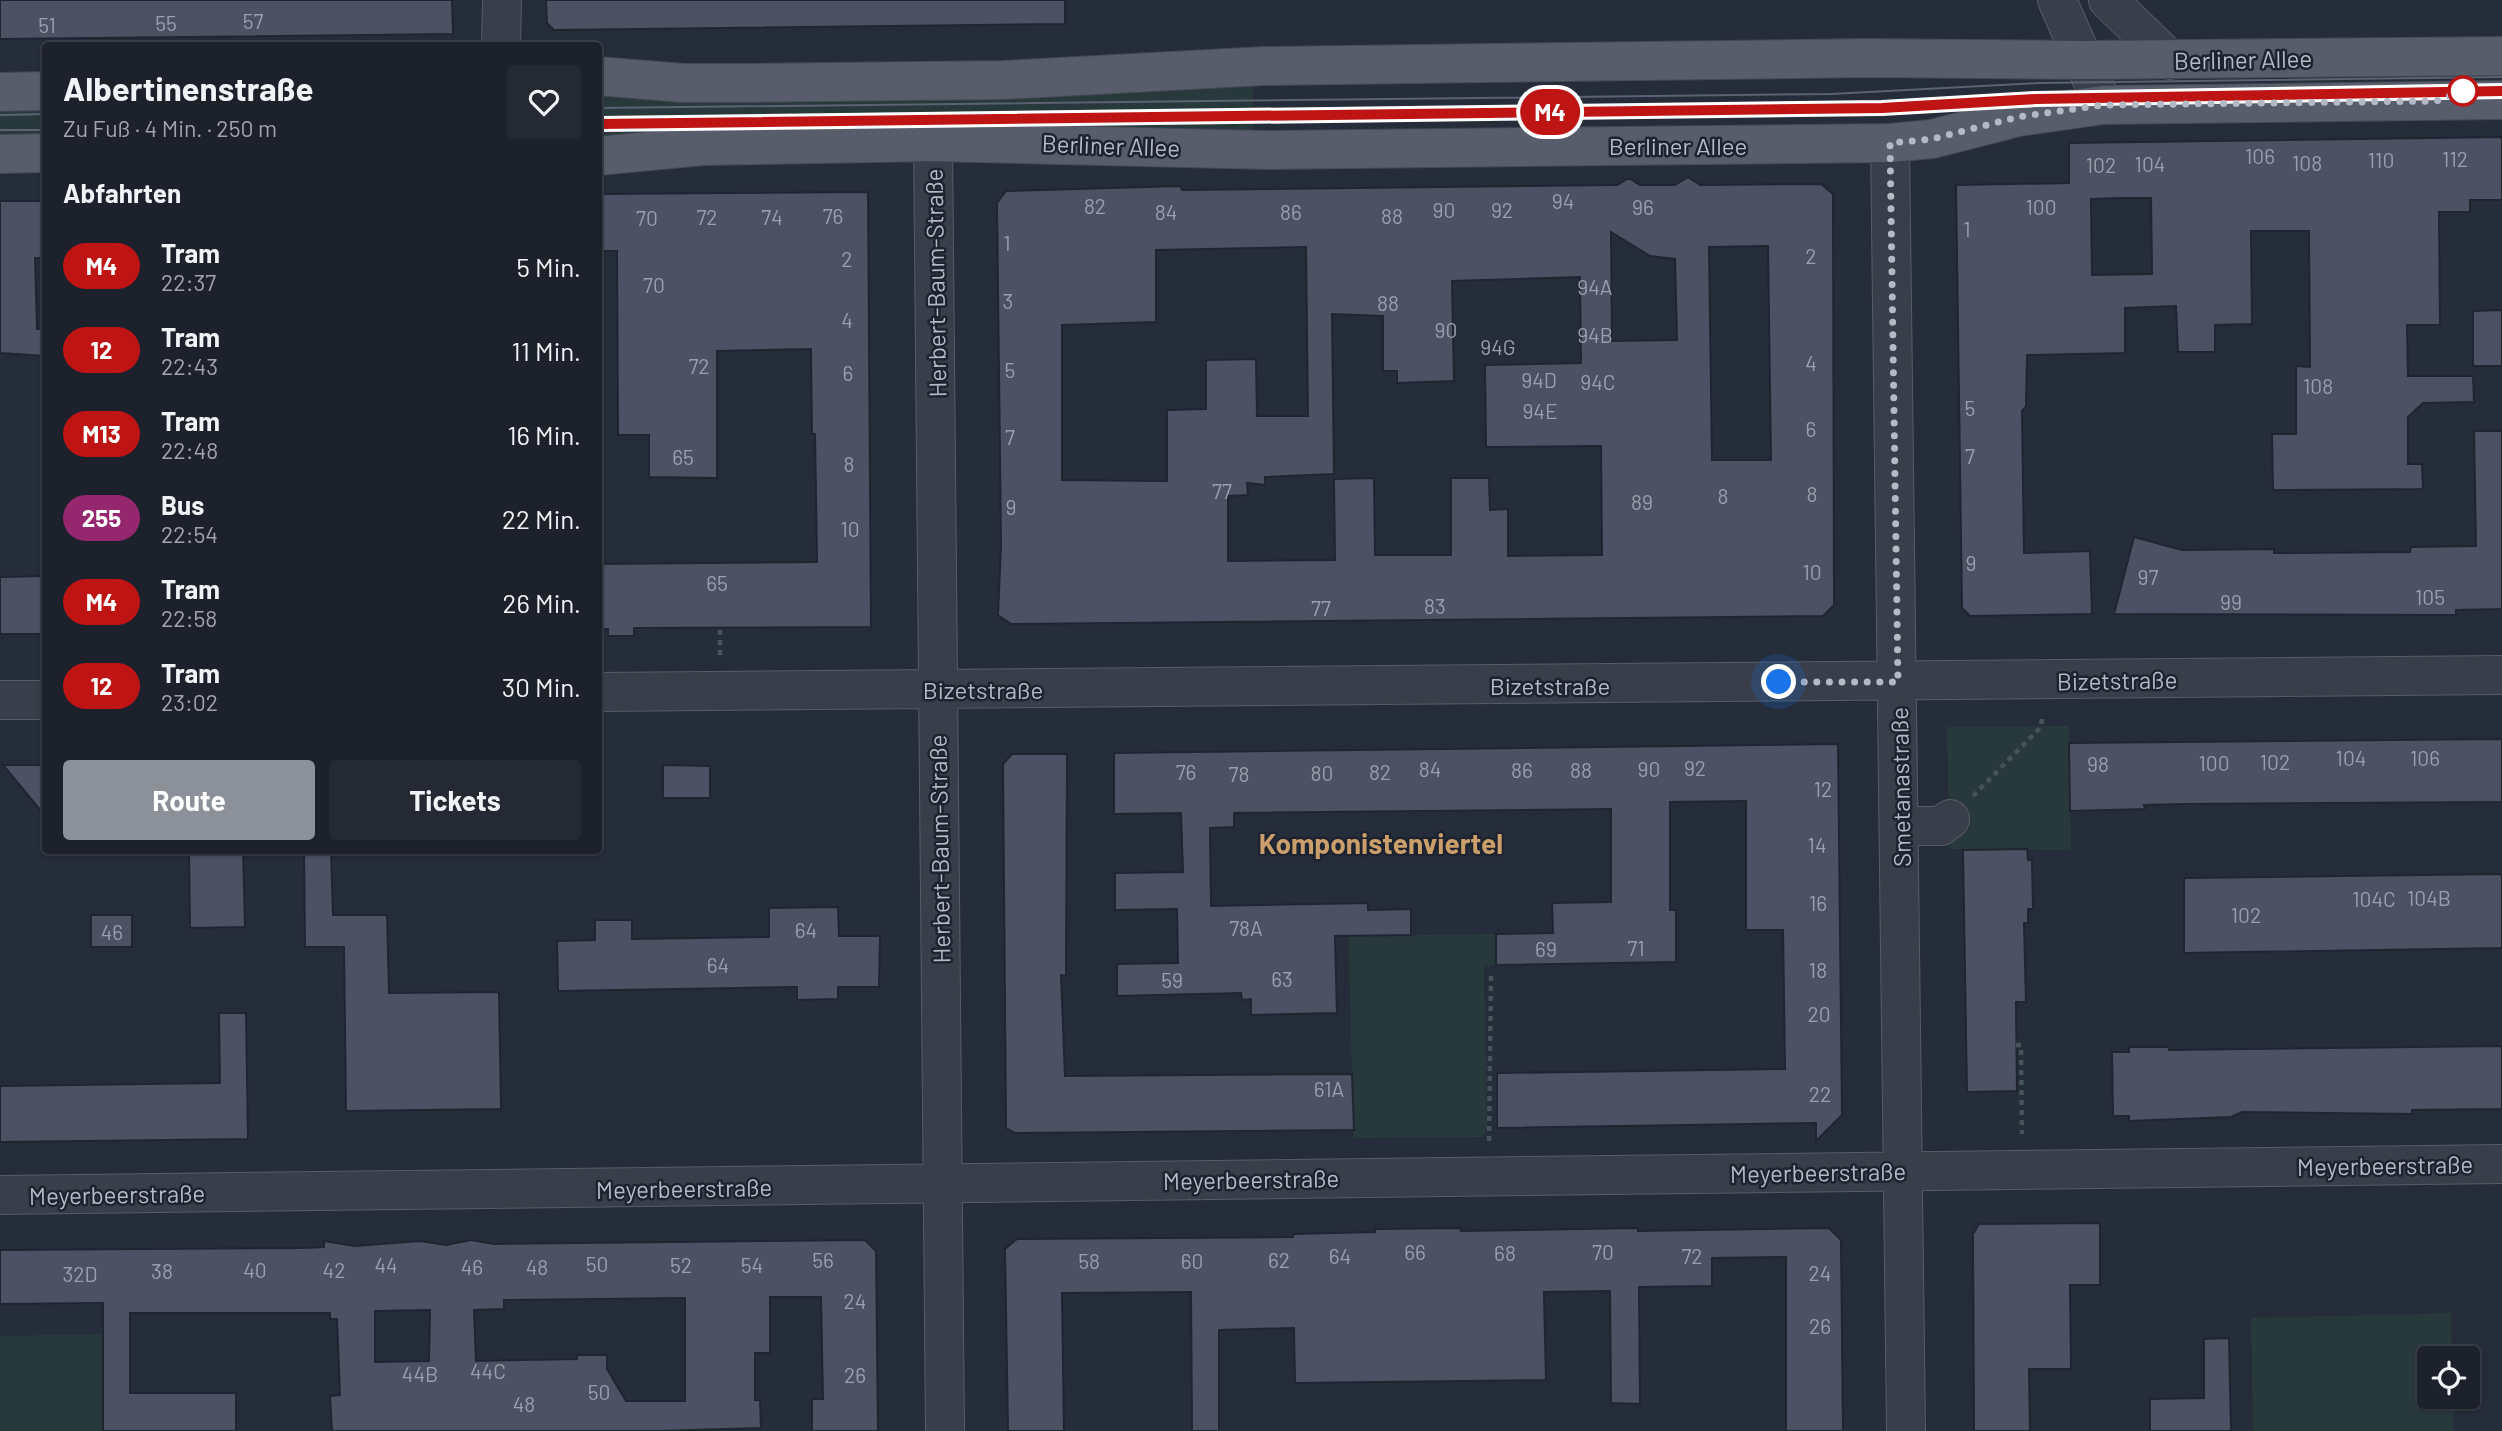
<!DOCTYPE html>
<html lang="de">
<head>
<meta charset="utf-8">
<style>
	:root { --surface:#1c212c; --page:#252934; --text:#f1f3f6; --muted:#a0a3a9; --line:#3a3e48; --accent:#8c9099 }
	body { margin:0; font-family:Barlow,sans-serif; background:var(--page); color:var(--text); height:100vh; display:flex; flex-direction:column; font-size:26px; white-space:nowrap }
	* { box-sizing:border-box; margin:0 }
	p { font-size:23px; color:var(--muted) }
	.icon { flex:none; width:38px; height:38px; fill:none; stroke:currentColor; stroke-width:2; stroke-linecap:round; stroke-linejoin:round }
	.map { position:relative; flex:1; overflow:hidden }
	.sheet { position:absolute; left:42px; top:42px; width:560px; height:812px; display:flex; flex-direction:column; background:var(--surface); border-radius:7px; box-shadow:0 2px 5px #0004,0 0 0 2px var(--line) }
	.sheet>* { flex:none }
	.badge { padding:0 14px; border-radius:23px; font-size:24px; line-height:46px }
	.tools { position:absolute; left:2417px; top:1346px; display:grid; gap:14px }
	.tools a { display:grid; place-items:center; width:63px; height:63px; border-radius:7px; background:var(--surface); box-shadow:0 2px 5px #0004,0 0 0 2px var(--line); font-size:35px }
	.you { position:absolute; width:35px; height:35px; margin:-18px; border:5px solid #fff; border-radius:50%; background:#1a73e8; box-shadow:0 0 0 10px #1a73e833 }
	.map>.badge { position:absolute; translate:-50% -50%; box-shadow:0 0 0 4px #fff }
	h2 { padding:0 21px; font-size:26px; line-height:63px }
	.round { display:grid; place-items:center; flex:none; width:74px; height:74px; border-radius:7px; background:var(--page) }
	.headline { display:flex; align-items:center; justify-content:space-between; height:119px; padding:0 21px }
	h1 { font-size:33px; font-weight:700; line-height:52px }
	.action { display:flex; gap:14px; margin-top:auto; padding:14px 21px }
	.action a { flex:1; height:80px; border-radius:7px; background:var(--accent); color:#fff; font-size:28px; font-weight:700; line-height:80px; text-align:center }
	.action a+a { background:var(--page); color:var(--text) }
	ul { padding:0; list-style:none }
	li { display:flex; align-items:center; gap:21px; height:84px; padding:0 21px }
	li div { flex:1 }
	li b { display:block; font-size:26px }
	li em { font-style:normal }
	li .badge { min-width:77px; font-weight:700; text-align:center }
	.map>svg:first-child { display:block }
	.green { fill:#28393c }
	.building { fill:#4c5263; stroke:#202531; stroke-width:2; fill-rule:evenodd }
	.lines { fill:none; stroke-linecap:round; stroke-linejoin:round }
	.minor-casing { stroke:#575c68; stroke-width:40 }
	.major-casing { stroke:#424753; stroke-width:40 }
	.path { stroke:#455458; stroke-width:4.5; stroke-dasharray:5 5; stroke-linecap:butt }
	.minor { stroke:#393e4a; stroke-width:38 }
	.major { stroke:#575d6a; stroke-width:38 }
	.tram { stroke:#5b6271; stroke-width:2 }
	.line-casing { stroke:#fff; stroke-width:16 }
	.line { stroke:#be1414; stroke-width:10 }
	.walk { stroke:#b4b9c6; stroke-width:7; stroke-dasharray:0 12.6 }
	.stop-dot { fill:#fff; stroke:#be1414; stroke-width:3.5 }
	.labels { text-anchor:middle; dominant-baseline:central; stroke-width:5; stroke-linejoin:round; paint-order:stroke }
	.number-label { font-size:21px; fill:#9a9fad }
	.street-label { font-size:24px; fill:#b4b9c6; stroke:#1e232f }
	.quarter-label { font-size:28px; font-weight:bold; fill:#ca9f6b; stroke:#1e232f }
</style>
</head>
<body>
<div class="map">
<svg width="2502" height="1431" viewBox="0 0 2502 1431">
	<rect width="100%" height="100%" fill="#252c3a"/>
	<path class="green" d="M1253,81v55l-654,4 -1,-50z
		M45,105v33l-45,1v-33z
		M2069,726l2,124 -122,-1 -2,-122z
		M1496,934v31l-12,2 3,160 -4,10 -130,1 -4,-202z
		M2451,1313l1,45h-23v38l24,1 1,34h-201l-2,-113z
		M102,1334l1,97h-103v-95z"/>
	<path class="building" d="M0,0h452l1,34 -453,5z
		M546,0h519v24l-511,6 -7,-7z
		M2502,137v63h-32v12h-31l1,113h-33l1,51h65l1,26 -51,1 -15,14v47h14l1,25 -150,1 -1,-56h24v-68l14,1 -1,-136h-58l1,93 -37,1v27h-37l-2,-46 -51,2v45l-98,2 -1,51 -4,5 2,142 66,-2 2,63 -122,2 -8,-8 -6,-423 113,-2v-40zM2122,198h29l1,76 -60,1 -1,-76z
		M1688,177l12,8 121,-1 12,10 1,411 -11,11 -812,8 -13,-9 3,-70 -4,-342 9,-12 174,-5 2,4 435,-5 12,-7 11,7h35zM1611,232l39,24 25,3 2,81 -65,1zM1768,246l3,214h-59l-3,-213zM1306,247l2,169h-51l-1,-57 -50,1v49l-39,1v71l-105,-1v-155l94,-3v-72zM1580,277l1,86 -96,2 1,82 115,-1 1,109 -94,1v-47l-18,1 -1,-32h-38v77h-76l-1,-77 -40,1 1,81 -107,1v-65l20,-1 -1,-12 18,2v-8l69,-3 -2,-160 51,2v55h14v12l57,-2 -2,-100z
		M868,192l3,435 -237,1v8h-26v-7h-10v-65l219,-2 -2,-128h-3l-1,-85 -94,2v127l-68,-1v-42h-31l-1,-184h-19v-57z
		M0,201h46v57h-11l2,71h9v27l-46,-3z
		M2502,310v56h-29v-55z
		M2474,431h28v178l-46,1v5l-342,-1 20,-77 48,13 92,-1v4l136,-1 1,-5 65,-1z
		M46,576v58h-46v-57z
		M2502,739v63l-319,2 -39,1 1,4 -75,2 -1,-68z
		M1838,744l4,371 -26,26v-18l-319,5v-55l288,-4 -2,-139h-37v-129l-76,1v108h6v52l-180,3v-31l57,-1 -1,-30 59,-1v-93l-377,4v14l-24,1 1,78 157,-3v7l43,-1v26l-76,1 2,77 -86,2v-16l-9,1 -1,-7 -124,3v-32l61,-1 -1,-54 -62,1v-37l68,-1 -2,-59 -67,1v-61z
		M1012,754h55l-1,222 -5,-1 4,101 287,-2 2,56 -339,3 -9,-5 -3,-364z
		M3,765h43v52z
		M663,765l47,1v32h-47z
		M2027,849l1,11h4l1,49h-5v14h-4l2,79h-10l1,89 -50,1 -4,-242z
		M189,850h54l2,77 -55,1z
		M304,850h27l2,65h54l2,78 110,-1 2,117 -155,2 -2,-164h-39z
		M2502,874v74l-318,5v-75z
		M838,907l1,29h41l-1,51h-41v12l-41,1v-13l-239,4 -1,-50 38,-1v-20h37v19l137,-2v-29z
		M91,915h41v32h-41z
		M219,1013h27l2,126 -248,3v-56l220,-3z
		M2502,1046v63l-90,1v4l-170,-2 -11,5 -102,4v-5h-16l-1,-64h17v-5h40v3z
		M2100,1223v62h-30l1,84h-42l1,62h-56l-1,-197 6,-10z
		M1461,1228v3l177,-3v3l191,-3 12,12 2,191h-57v-174l-74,1v28l-73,1 1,117 -29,-1 -1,-112 -66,1 2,88 -251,3 -1,-55 -75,2v101h-27l-1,-139 -129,1 2,138h-56l-3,-182 12,-10 276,-2v-3l82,-2v-3z
		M471,1240l23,4 371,-4 11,11 2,180h-66v-32h11l-2,-102h-51v56h-15v47h5l1,28 -103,3h-326l-2,-35 10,-1 -3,-76h-7v-6h-200v80h106v38h-133v-128l-103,1v-54l301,-2 23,-1v-6l31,5 65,-5 26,4zM685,1298v103h-59l-19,-32v-14h-30v4l-101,2 -2,-51 30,-1v-9zM430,1310l-1,51 -54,1v-51z
		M2229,1338l2,93h-81v-32l54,-1v-59z"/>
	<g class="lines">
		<defs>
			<path id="minor" d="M2057,0l46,105
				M2108,0l62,60
				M501,46l1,-46
				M933,142l12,1289
				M1890,143l16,1288
				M598,692l1904,-17
				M0,700h46
				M1900,826h41l9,-7
				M0,1195l2502,-31"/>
			<path id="major" d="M598,76l85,7h68l253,-3 260,-14 602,-8 217,2 419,-4
				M0,92l46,-1
				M0,154l46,-1
				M598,156l105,-10 230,-4 333,8 624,-7 42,-4 86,-22 85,-12 399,-5"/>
		</defs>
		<use href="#minor" class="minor-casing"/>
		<use href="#major" class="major-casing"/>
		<path class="path" d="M720,655v-27
			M1973,796l68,-69 1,-9
			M2016,1045h5l1,89
			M1489,1141l2,-165"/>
		<use href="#minor" class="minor"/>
		<use href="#major" class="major"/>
		<path class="tram" d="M598,108l1233,-14 209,-11 462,-6
			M0,115l46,-1
			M598,124l1285,-16 153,-9 466,-8
			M0,130h46"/>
	</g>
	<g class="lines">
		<defs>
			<path id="line" d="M598,124l1284,-16 154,-9 466,-8"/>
		</defs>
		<use href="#line" class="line-casing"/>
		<use href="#line" class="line"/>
		<path class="walk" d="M1779,682h119l-8,-539 42,-4 86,-22 85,-12 333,-4 27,-10"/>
	</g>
	<circle class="stop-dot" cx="2463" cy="91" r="14"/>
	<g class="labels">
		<g class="number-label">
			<text x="253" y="20">57</text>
			<text x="166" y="22">55</text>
			<text x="47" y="24">51</text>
			<text x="2260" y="155">106</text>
			<text x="2455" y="158">112</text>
			<text x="2381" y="159">110</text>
			<text x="2307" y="162">108</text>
			<text x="2150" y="163">104</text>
			<text x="2101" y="164">102</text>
			<text x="1563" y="200">94</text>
			<text x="1095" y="205">82</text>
			<text x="1643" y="206">96</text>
			<text x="2041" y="206">100</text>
			<text x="1444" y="209">90</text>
			<text x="1502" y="209">92</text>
			<text x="1166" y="211">84</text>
			<text x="1291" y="211">86</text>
			<text x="833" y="215">76</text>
			<text x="1392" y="215">88</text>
			<text x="707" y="216">72</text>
			<text x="772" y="216">74</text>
			<text x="647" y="217">70</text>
			<text x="1967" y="228">1</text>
			<text x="1007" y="242">1</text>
			<text x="1811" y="255">2</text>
			<text x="847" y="258">2</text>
			<text x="654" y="284">70</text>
			<text x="1595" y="286">94A</text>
			<text x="1008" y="300">3</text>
			<text x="1388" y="302">88</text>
			<text x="847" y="319">4</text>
			<text x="1446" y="329">90</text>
			<text x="1595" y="334">94B</text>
			<text x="1498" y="346">94G</text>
			<text x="1811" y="362">4</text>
			<text x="699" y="365">72</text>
			<text x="1010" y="369">5</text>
			<text x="848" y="372">6</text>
			<text x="1539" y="379">94D</text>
			<text x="1598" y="381">94C</text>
			<text x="2318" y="385">108</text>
			<text x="1970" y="407">5</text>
			<text x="1540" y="410">94E</text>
			<text x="1811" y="428">6</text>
			<text x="1010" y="436">7</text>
			<text x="1970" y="455">7</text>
			<text x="683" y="456">65</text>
			<text x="849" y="463">8</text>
			<text x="1222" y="490">77</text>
			<text x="1812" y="493">8</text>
			<text x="1723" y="495">8</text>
			<text x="1642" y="501">89</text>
			<text x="1011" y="506">9</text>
			<text x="850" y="528">10</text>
			<text x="1971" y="562">9</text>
			<text x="1812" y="571">10</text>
			<text x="2148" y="576">97</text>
			<text x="717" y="582">65</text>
			<text x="2430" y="596">105</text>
			<text x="2231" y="601">99</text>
			<text x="1435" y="605">83</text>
			<text x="1321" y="607">77</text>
			<text x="2351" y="757">104</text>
			<text x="2425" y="757">106</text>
			<text x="2275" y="761">102</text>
			<text x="2214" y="762">100</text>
			<text x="2098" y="763">98</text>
			<text x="1695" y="767">92</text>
			<text x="1430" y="768">84</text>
			<text x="1649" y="768">90</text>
			<text x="1522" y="769">86</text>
			<text x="1581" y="769">88</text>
			<text x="1186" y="771">76</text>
			<text x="1380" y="771">82</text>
			<text x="1322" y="772">80</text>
			<text x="1239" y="773">78</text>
			<text x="1823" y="788">12</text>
			<text x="1817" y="844">14</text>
			<text x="2429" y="897">104B</text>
			<text x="2374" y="898">104C</text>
			<text x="1818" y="902">16</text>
			<text x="2246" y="914">102</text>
			<text x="1246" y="927">78A</text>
			<text x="806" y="929">64</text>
			<text x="112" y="931">46</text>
			<text x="1636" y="947">71</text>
			<text x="1546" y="948">69</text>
			<text x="718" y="964">64</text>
			<text x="1818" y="969">18</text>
			<text x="1282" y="978">63</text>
			<text x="1172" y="979">59</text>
			<text x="1819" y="1013">20</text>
			<text x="1329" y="1088">61A</text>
			<text x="1820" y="1093">22</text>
			<text x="1415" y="1251">66</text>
			<text x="1603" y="1251">70</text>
			<text x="1505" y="1252">68</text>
			<text x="1340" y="1255">64</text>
			<text x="1692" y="1255">72</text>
			<text x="823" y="1259">56</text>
			<text x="1279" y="1259">62</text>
			<text x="1089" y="1260">58</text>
			<text x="1192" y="1260">60</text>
			<text x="597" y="1263">50</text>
			<text x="386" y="1264">44</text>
			<text x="681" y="1264">52</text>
			<text x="752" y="1264">54</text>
			<text x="472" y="1266">46</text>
			<text x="537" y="1266">48</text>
			<text x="255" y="1269">40</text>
			<text x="334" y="1269">42</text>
			<text x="162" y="1270">38</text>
			<text x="1820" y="1272">24</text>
			<text x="80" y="1273">32D</text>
			<text x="855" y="1300">24</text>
			<text x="1820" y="1325">26</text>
			<text x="488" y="1370">44C</text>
			<text x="420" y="1373">44B</text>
			<text x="855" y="1374">26</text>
			<text x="599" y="1391">50</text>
			<text x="524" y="1403">48</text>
		</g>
		<g class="street-label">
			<text transform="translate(2243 59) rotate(-1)">Berliner Allee</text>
			<text transform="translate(1111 145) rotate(2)">Berliner Allee</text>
			<text x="1678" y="145">Berliner Allee</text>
			<text transform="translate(935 283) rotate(-91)">Herbert-Baum-Straße</text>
			<text transform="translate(2117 680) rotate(-1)">Bizetstraße</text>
			<text x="1550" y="685">Bizetstraße</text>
			<text x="983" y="689">Bizetstraße</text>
			<text transform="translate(1900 787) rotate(-91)">Smetanastraße</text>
			<text transform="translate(939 849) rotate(-91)">Herbert-Baum-Straße</text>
			<text transform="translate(2385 1165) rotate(-1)">Meyerbeerstraße</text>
			<text transform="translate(1818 1172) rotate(-1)">Meyerbeerstraße</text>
			<text transform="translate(1251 1179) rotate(-1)">Meyerbeerstraße</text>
			<text transform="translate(684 1188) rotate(-1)">Meyerbeerstraße</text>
			<text transform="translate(117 1194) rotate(-1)">Meyerbeerstraße</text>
		</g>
		<g class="quarter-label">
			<text x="1381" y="843">Komponistenviertel</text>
		</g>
	</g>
</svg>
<div class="tools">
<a><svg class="icon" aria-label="locate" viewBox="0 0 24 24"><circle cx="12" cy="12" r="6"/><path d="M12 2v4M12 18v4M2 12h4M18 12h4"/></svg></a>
</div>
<div class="you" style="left:1779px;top:682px"></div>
<b class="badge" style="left:1550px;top:112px;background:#be1414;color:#fff">M4</b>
<section class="sheet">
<div class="headline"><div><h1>Albertinenstraße</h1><p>Zu Fuß · 4 Min. · 250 m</p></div><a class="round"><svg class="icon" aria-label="heart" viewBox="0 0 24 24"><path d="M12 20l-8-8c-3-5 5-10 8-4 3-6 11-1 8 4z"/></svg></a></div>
<h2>Abfahrten</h2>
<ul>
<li><span class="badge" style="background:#be1414;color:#fff">M4</span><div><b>Tram</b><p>22:37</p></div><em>5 Min.</em></li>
<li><span class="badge" style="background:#be1414;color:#fff">12</span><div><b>Tram</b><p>22:43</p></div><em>11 Min.</em></li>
<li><span class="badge" style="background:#be1414;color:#fff">M13</span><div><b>Tram</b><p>22:48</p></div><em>16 Min.</em></li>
<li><span class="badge" style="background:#95276e;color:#fff">255</span><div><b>Bus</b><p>22:54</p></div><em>22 Min.</em></li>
<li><span class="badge" style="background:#be1414;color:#fff">M4</span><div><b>Tram</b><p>22:58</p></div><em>26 Min.</em></li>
<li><span class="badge" style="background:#be1414;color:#fff">12</span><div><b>Tram</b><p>23:02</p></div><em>30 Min.</em></li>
</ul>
<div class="action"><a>Route</a><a>Tickets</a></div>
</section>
</div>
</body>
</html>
